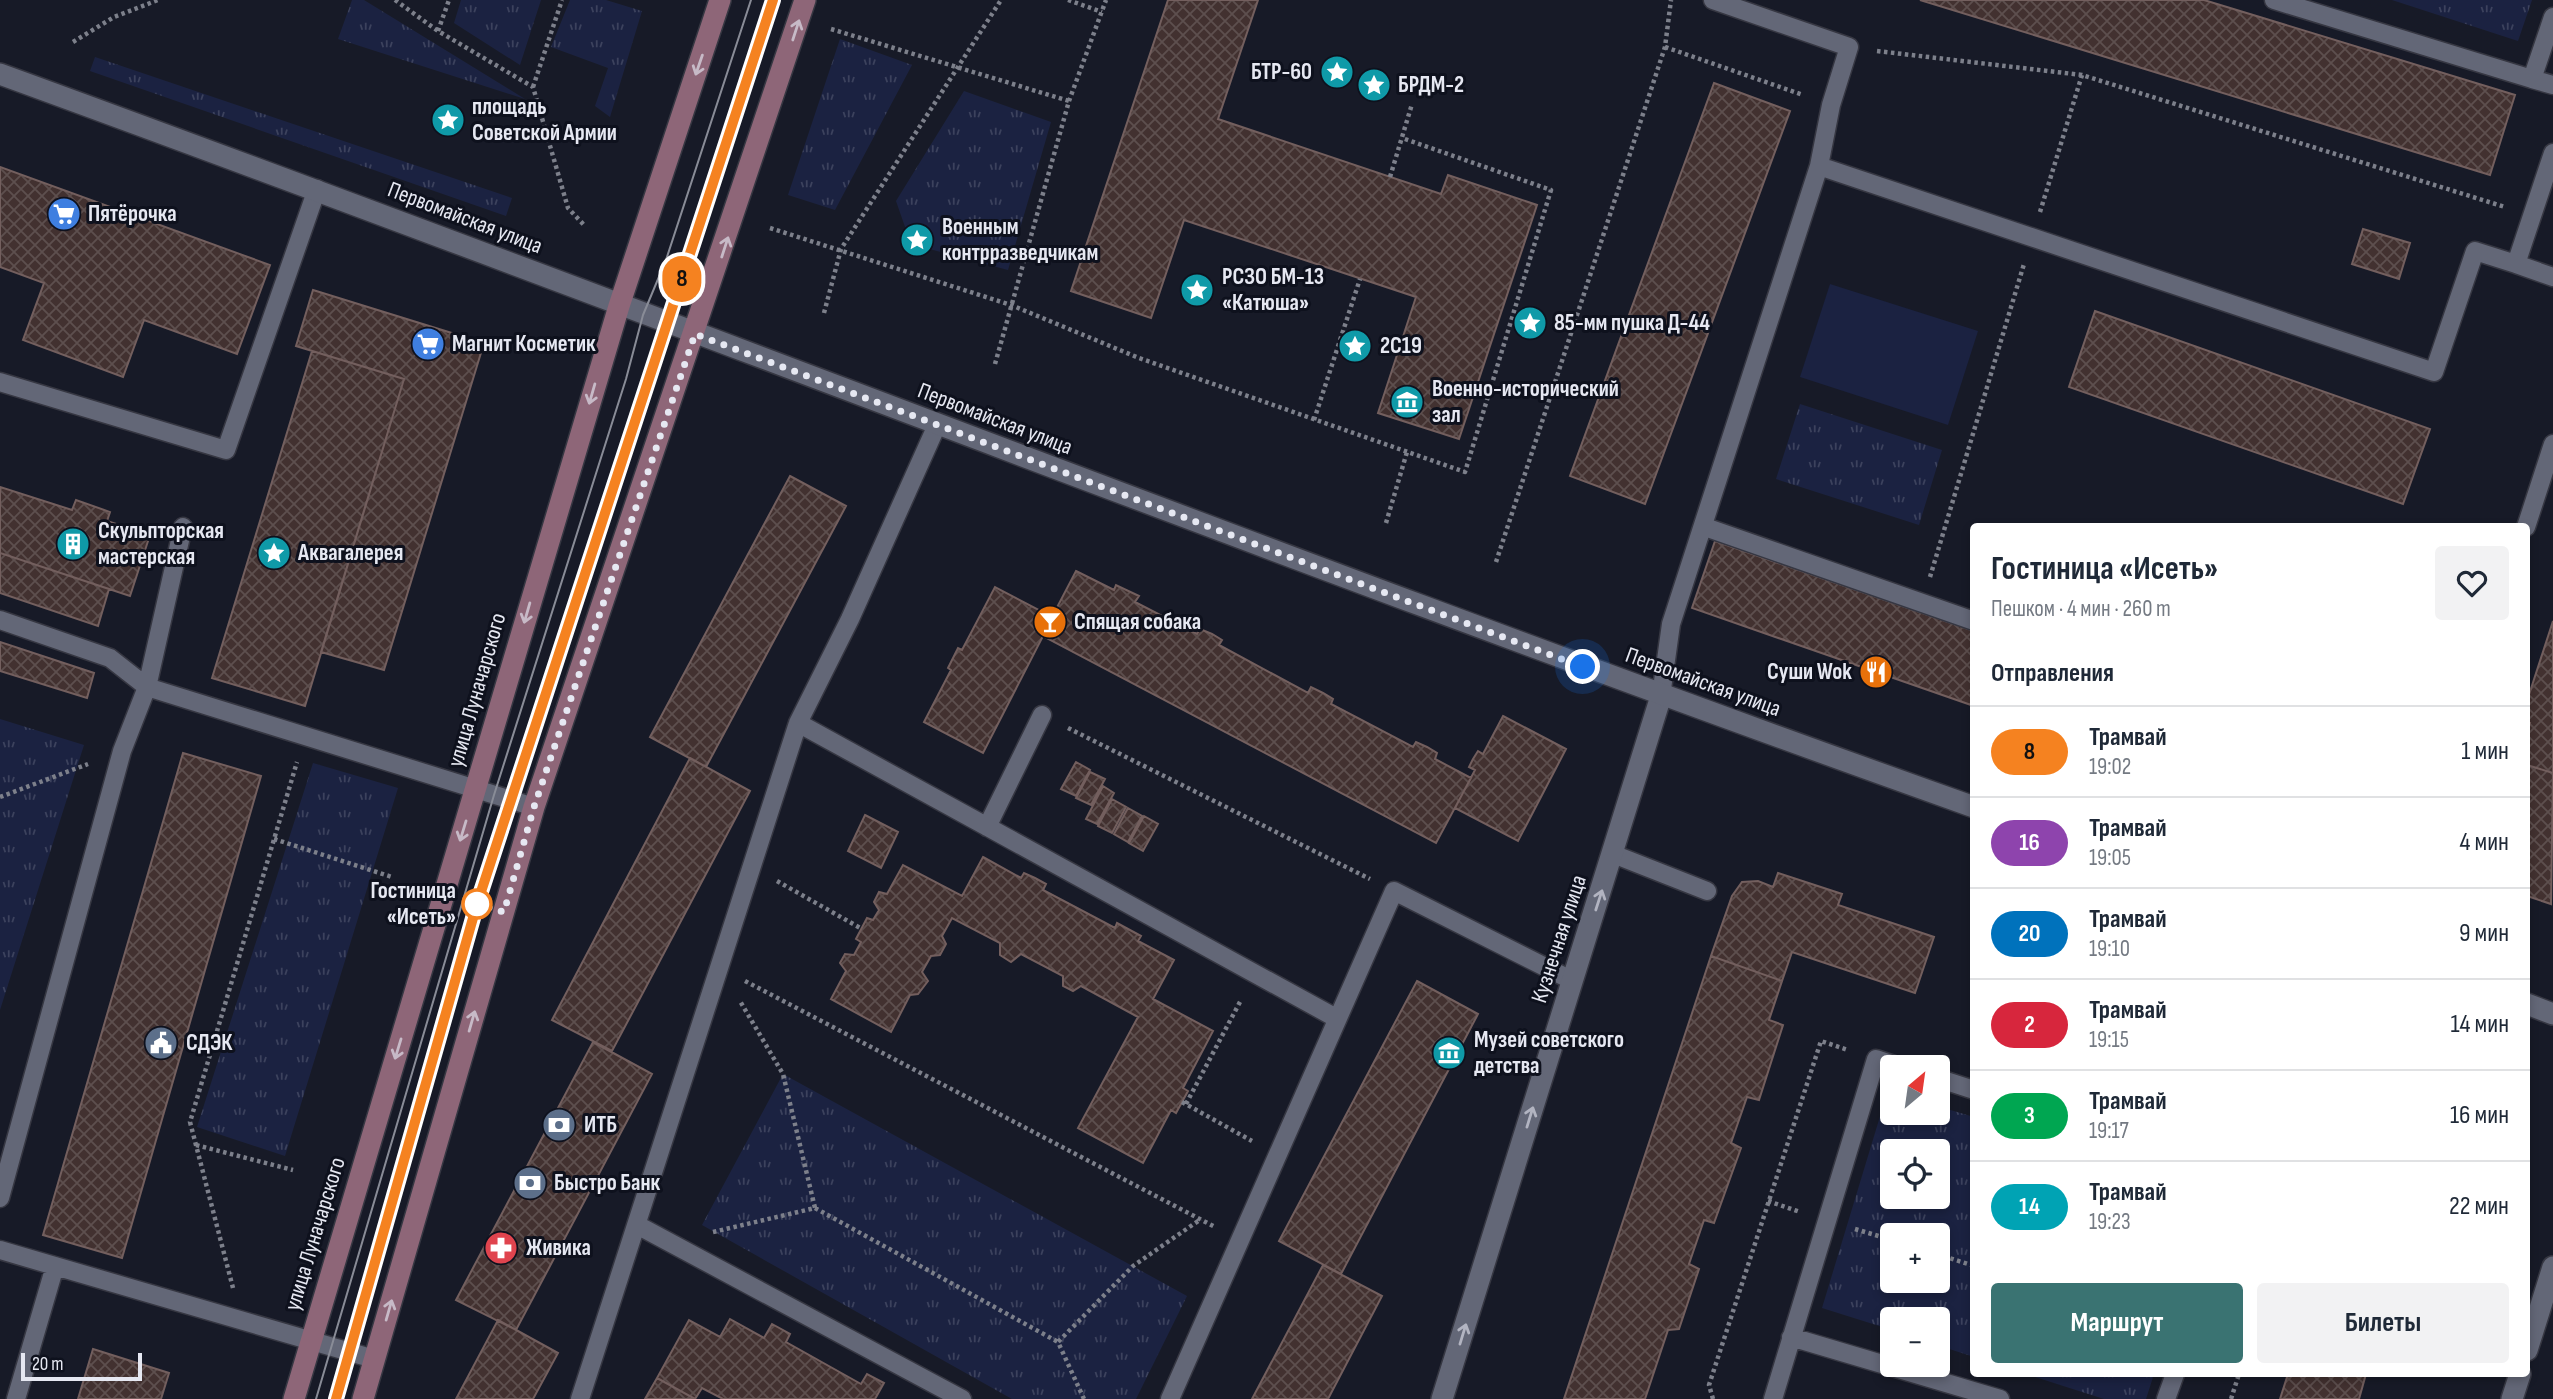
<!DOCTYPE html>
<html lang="ru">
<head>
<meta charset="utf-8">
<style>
	:root { --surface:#fff; --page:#f2f2f3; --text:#1f2937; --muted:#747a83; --line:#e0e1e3; --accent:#3a7372 }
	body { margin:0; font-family:"Sofia Sans Condensed",sans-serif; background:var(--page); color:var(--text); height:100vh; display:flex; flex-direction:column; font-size:26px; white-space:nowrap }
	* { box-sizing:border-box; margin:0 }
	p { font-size:23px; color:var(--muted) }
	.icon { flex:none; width:38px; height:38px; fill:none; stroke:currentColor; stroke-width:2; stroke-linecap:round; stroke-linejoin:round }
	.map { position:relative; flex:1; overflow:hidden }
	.panel { position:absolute; left:1970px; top:523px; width:560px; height:854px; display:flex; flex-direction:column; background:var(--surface); border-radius:7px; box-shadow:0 4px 10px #0003 }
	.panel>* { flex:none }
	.badge { padding:0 14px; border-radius:23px; font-size:24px; line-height:46px }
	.needle { width:46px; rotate:29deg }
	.controls { position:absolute; left:1880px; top:1055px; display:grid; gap:14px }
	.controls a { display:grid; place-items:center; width:70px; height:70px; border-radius:7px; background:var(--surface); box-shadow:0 4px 10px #0003; font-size:35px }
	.scale { position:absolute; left:21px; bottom:18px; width:121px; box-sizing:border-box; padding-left:7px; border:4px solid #e6e8f2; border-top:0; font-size:19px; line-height:24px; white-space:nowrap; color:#e6e8f2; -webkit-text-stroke:5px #0e111d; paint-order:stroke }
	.you { position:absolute; width:35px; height:35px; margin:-18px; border:5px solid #fff; border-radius:50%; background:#1a73e8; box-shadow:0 0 0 10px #1a73e833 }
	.map>.badge { position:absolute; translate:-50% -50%; box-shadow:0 0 0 4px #fff }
	h2 { padding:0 21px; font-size:26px; line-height:63px }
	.round { display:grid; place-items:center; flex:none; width:74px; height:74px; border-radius:7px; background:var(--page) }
	.headline { display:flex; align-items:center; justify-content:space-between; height:119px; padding:0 21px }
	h1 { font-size:33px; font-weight:700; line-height:52px }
	.primary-button { display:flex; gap:14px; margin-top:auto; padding:14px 21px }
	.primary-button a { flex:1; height:80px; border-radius:7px; background:var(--accent); color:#fff; font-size:28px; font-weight:700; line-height:80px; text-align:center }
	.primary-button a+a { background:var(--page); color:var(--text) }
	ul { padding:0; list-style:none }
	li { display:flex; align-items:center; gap:21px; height:91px; padding:0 21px; border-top:2px solid var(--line) }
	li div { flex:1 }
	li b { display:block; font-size:26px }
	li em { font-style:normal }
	li .badge { min-width:77px; font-weight:700; text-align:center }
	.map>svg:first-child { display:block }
	.grass { fill:url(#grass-tufts); fill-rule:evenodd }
	.pitch { fill:#1b2241 }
	.building { fill:url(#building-cross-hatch); stroke:#735f5e; stroke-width:2 }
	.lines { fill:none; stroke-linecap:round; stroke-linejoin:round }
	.service-casing { stroke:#363742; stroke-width:21 }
	.minor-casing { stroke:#363742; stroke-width:24 }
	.tertiary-casing { stroke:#363742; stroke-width:24 }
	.secondary-casing { stroke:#363742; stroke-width:24 }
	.path { stroke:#7d808b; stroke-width:4.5; stroke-dasharray:3.5 3.5; stroke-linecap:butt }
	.service { stroke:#636777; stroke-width:18 }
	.minor { stroke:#636777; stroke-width:21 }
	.tertiary { stroke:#636777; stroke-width:21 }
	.secondary { stroke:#8e6678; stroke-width:21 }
	.tram { stroke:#898c97; stroke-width:2 }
	.oneway { stroke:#c7bac7 }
	.oneway2 { stroke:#b2b4c1 }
	.line-casing { stroke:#fff; stroke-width:16 }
	.line { stroke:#f58220; stroke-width:10 }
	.walk { stroke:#e6e8f2; stroke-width:7; stroke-dasharray:0 12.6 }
	.stop-dot { fill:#fff; stroke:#f58220; stroke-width:3.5 }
	.labels { text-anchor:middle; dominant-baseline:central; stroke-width:6; stroke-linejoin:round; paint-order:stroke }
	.poi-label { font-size:23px; font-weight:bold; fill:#e6e8f2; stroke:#0e111d; text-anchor:start }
	.street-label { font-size:23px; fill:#e6e8f2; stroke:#0e111d }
	.stop-label { font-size:23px; font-weight:bold; fill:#e6e8f2; stroke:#0e111d; text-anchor:end }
</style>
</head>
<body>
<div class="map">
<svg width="2553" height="1399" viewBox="0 0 2553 1399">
	<defs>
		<pattern id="grass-tufts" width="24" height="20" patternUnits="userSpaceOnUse" patternTransform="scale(1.75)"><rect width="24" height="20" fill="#1b2241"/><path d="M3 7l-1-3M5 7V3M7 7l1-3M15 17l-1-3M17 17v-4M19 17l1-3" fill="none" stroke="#3c425d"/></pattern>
		<pattern id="building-cross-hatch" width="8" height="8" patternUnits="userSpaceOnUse" patternTransform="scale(1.75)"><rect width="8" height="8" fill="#423130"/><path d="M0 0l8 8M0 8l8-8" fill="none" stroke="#5d4f4e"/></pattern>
	</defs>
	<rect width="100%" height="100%" fill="#171a27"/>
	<path class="grass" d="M352,0h12l161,99 -187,-60z
		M461,0h80l-21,65 -66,-42z
		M570,0h36l36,11 -32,106 -15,-11 13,-38 -57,-21z
		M2392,0h140l-14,41z
		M840,39l72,26 -77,145 -47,-15z
		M95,57l417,141 -6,18 -416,-145z
		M964,91l87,31 -43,148 -97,-26 -15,-43z
		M1800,404l142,46 -23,75 -143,-46z
		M0,719l84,26 -84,265z
		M313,763l85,25 -113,368 -88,-29z
		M783,1074l404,222 -51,103h-124l-310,-174z
		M1888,1090l4,1v22h45v-7l37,11v240l-37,-12v-25h-45v10l-70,-22zM1892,1152h45v45h-45zM1892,1236h45v45h-45z
		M2026,1374h128l-8,25h-42z"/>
	<path class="pitch" d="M1830,284l148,47 -30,94 -148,-48z"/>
	<path class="building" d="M1168,0h90l-40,119 223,75 7,-19 89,30 -78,234 -81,-26 38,-116 -232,-77 -33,98 -80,-27z
		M1920,0h284l311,95 -25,80z
		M1714,83l76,28 -145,393 -75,-28z
		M0,167l270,98 -33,89 -93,-34 -21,57 -100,-37 21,-57 -44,-16z
		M2363,229l47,14 -11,36 -47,-15z
		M313,290l171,53 -100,327 -63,-18 83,-273 -108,-33z
		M2095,311l335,118 -27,75 -334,-117z
		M312,351l92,28 -99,327 -93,-28z
		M790,476l56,30 -140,261 -56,-30z
		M0,487l72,23 4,-10 34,12 -3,9 43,14 -20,61 -130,-43z
		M1715,541l259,90v75l-282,-98z
		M0,553l109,36 -11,37 -98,-33z
		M1076,571l38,19 2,-5 23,11 -4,6 62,32 3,-5 12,5 10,6 -3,5 89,48 3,-6 12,6 10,6 -2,5 82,43 3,-5 11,5 10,6 -2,6 36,19 -35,65 -393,-207 -60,117 -59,-31 27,-52 -3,-2 10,-20 4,2 33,-63 57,30z
		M2553,621v152l-26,-8v-30l3,-12 -3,-1v-21z
		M0,642l94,31 -7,25 -87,-27z
		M1503,716l63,33 -48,92 -63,-33 20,-38 -6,-3 4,-8 5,-8 5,3z
		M183,753l78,23 -139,482 -79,-23z
		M690,758l60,33 -138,260 -60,-31z
		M1076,762l14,8 -14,26 -15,-7z
		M2527,765l26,8 -2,131 -24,-8z
		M1090,772l15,7 -14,26 -15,-7z
		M1103,786l11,7 -17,31 -11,-5z
		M1112,799l14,8 -14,26 -14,-7z
		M1128,808l14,8 -14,26 -14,-8z
		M865,815l33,17 -17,36 -33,-17z
		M1144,816l14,8 -15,27 -14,-8z
		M983,857l38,21 3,-5 11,5 11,6 -3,6 72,38 2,-5 24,13 -3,5 36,19 -21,39 60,32 -30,57 5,3 -12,22 -5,-3 -28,53 -65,-35 60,-111 -57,-31 -8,5 -10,-5v-10l-42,-22 -10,8 -11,-7v-12l-48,-25 -10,18 4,8 -6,11 -9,1 -9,16 6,9 -10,13 -8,1 -19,37 -60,-33 15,-28 -6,-8 5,-9 9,1 7,-13 -5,-3 11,-21 6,2 6,-10 -5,-8 5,-10 8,2 16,-29 59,31z
		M1778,873l64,21 -4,11 96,32 -19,56 -123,-41 -10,29 -71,-25 21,-60 10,-14 16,-1 15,6z
		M1711,956l71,25 -13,39 14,5 -24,75 -12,-3 -16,46 10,5 -27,75 -10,-3 -15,44 10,5 -20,60 -11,1 -23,69h-81z
		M1417,981l61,33 -137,260 -62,-33z
		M593,1042l59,32 -136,256 -60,-30z
		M1323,1265l59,31 -54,103h-76z
		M730,1319l34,19 8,-14 18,10 -4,8 75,42 6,-10 17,9 -9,16h-152l-21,-11 -7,11 -38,-21 32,-58 31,17z
		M498,1320l60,33 -25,46h-77z
		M93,1349l76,24 -8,26h-83z
		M2288,1374h78l-7,25h-79z
		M657,1378l38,21h-50z"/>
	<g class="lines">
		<defs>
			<path id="service" d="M2274,0l258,79
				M2553,17l-21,62 21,6
				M1819,166l615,206 41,-121 41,13 37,-111
				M2516,264l37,13
				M0,382l226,68 91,-261
				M1705,527l269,94
				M2526,527l27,-83
				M0,620l110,38 37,29 387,120
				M1661,696l10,-72 148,-458 12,-61 18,-58 -136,-47
				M798,723l538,295
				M987,827l55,-112
				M1613,854l94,37
				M1937,1078l37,12
				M0,1198l122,-447 25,-64 36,-160
				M639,1226l323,173
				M0,1250l374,109
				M1791,1337l209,62
				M16,1399l39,-133
				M580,1399l218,-676 52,-104 87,-194
				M1170,1399l224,-508 179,90
				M1773,1399l103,-340 27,9
				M2166,1399l9,-25"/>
			<path id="minor" d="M1442,1399l219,-703"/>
			<path id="tertiary" d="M0,74c660,240 1313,498 1974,733
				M2527,1004l26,10
				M2527,1350l26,-83
				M2512,1399l8,-25"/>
			<path id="secondary" d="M294,1399l325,-1093 101,-306
				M363,1399l171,-592 271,-807"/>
		</defs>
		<use href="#service" class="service-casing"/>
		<use href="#minor" class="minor-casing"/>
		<use href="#tertiary" class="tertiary-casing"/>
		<use href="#secondary" class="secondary-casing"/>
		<path class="path" d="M395,0l43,31 95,56 35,121 17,18
			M1068,0l34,12
			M831,29l238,72
			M438,31l11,-31
			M73,42l41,-25 44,-17
			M1665,47l138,48
			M1877,51l205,24 423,132
			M533,87l29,-87
			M1390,177l22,-73
			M2040,212l42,-137
			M770,228l241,77 128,53 326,114 86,-282 -149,-52
			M824,313l17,-64 160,-249
			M995,364l74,-263 37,-101
			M1314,420l46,-141
			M1386,523l21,-71
			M1496,562l169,-515 6,-47
			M1930,577l94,-313
			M1068,728l302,151
			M0,797l88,-33
			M274,839l118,38
			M777,881l85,48
			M745,981l470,246
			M1182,1102l70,39
			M1186,1104l55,-104
			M196,1145l97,25
			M1768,1201l32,11
			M815,1208l243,134
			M1855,1229l37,11
			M713,1232l102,-24 -32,-134 -43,-73
			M1937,1254l37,12
			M233,1288l-43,-166 107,-360
			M1084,1399l-26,-57 75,-76 68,-47
			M1713,1399l-4,-14 112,-344 27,9
			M2231,1399l8,-25"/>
		<use href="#service" class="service"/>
		<use href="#minor" class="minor"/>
		<use href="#tertiary" class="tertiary"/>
		<use href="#secondary" class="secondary"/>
		<path class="tram" d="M316,1399l178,-604 132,-416 17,-64 23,-55 85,-260
			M336,1399l141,-495 296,-904"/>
	</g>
	<defs><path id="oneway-shaft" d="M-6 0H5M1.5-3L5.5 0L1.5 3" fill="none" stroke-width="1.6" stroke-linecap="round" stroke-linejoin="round" transform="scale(1.75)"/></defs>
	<g class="oneway">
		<use href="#oneway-shaft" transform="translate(796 30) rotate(-72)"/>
		<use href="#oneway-shaft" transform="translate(699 65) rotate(109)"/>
		<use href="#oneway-shaft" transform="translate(725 247) rotate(-72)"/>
		<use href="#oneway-shaft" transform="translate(592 394) rotate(106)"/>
		<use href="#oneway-shaft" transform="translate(527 613) rotate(106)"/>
		<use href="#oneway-shaft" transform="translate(463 831) rotate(107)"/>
		<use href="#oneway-shaft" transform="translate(472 1021) rotate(-74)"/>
		<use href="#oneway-shaft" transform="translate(398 1049) rotate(107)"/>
		<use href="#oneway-shaft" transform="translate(389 1310) rotate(-74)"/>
	</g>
	<g class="oneway2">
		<use href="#oneway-shaft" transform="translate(1599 900) rotate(-72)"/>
		<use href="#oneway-shaft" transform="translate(1530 1117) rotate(-73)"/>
		<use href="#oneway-shaft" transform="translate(1463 1334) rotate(-73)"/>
	</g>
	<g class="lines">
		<defs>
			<path id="line" d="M336,1399l141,-495 296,-904"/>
		</defs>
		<use href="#line" class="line-casing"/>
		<use href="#line" class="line"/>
		<path class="walk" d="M477,904l27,8 30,-105 161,-473 888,333"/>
	</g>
	<defs>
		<symbol id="sight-disc" viewBox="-11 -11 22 22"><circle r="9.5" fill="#0f9aa8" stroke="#0e111d"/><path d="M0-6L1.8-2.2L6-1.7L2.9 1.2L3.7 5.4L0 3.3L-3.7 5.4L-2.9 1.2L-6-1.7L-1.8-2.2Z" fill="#fff"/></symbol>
		<symbol id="supermarket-disc" viewBox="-11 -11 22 22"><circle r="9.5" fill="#3f7fe0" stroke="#0e111d"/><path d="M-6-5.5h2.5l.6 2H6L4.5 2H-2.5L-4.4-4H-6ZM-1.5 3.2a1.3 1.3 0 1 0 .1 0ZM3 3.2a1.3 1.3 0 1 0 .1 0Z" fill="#fff"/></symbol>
		<symbol id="museum-disc" viewBox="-11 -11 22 22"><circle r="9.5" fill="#0f9aa8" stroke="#0e111d"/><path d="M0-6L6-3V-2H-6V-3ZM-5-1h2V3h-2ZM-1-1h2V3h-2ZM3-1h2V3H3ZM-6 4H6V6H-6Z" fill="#fff"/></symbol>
		<symbol id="building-disc" viewBox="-11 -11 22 22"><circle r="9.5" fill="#0f9aa8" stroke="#0e111d"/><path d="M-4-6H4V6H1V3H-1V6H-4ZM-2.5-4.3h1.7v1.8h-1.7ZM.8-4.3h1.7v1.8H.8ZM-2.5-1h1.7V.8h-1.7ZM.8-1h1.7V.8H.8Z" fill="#fff"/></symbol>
		<symbol id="bar-disc" viewBox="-11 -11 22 22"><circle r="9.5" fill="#e8710a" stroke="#0e111d"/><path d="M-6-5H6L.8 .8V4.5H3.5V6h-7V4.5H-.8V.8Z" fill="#fff"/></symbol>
		<symbol id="restaurant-disc" viewBox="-11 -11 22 22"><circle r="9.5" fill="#e8710a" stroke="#0e111d"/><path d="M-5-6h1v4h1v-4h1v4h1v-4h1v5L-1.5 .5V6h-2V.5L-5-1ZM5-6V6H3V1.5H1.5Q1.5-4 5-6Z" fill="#fff"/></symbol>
		<symbol id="civic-disc" viewBox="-11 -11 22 22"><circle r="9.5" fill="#5c6f8a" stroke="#0e111d"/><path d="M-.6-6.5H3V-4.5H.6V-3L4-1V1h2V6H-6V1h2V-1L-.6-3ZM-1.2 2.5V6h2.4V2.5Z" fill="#fff"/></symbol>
		<symbol id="bank-disc" viewBox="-11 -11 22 22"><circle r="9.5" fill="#5c6f8a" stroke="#0e111d"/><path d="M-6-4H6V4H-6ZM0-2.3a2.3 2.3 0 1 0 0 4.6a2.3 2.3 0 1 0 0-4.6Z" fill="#fff"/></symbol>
		<symbol id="pharmacy-disc" viewBox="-11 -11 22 22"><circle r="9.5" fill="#e0444e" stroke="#0e111d"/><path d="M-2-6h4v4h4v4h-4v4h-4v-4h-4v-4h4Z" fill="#fff"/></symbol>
	</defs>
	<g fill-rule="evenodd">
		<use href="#sight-disc" x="1318" y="53" width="38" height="38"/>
		<use href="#sight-disc" x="1355" y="66" width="38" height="38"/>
		<use href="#sight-disc" x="429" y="101" width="38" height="38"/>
		<use href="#supermarket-disc" x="45" y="195" width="38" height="38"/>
		<use href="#sight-disc" x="898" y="221" width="38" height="38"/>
		<use href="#sight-disc" x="1178" y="271" width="38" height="38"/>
		<use href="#sight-disc" x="1511" y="304" width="38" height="38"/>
		<use href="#supermarket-disc" x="409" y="325" width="38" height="38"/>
		<use href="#sight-disc" x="1336" y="327" width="38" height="38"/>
		<use href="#museum-disc" x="1388" y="383" width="38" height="38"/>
		<use href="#building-disc" x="54" y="525" width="38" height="38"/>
		<use href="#sight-disc" x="255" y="534" width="38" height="38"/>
		<use href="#bar-disc" x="1031" y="603" width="38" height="38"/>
		<use href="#restaurant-disc" x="1857" y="653" width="38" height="38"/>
		<use href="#civic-disc" x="142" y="1024" width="38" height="38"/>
		<use href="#museum-disc" x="1430" y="1034" width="38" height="38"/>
		<use href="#bank-disc" x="540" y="1106" width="38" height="38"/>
		<use href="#bank-disc" x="511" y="1164" width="38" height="38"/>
		<use href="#pharmacy-disc" x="482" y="1229" width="38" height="38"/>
	</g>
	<circle class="stop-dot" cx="477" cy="904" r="14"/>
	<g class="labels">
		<g class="poi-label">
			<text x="1312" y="72" text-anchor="end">БТР-60</text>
			<text x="1398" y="85">БРДМ-2</text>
			<text x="472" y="107">площадь<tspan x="472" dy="26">Советской Армии</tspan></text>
			<text x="88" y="214">Пятёрочка</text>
			<text x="942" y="227">Военным<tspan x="942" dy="26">контрразведчикам</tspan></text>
			<text x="1222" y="277">РСЗО БМ-13<tspan x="1222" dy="26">«Катюша»</tspan></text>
			<text x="1554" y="323">85-мм пушка Д-44</text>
			<text x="452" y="344">Магнит Косметик</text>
			<text x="1380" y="346">2С19</text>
			<text x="1432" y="389">Военно-исторический<tspan x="1432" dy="26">зал</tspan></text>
			<text x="98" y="531">Скульпторская<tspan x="98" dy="26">мастерская</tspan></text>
			<text x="298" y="553">Аквагалерея</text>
			<text x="1074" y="622">Спящая собака</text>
			<text x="1852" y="672" text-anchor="end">Суши Wok</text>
			<text x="1474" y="1040">Музей советского<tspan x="1474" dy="26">детства</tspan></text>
			<text x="186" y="1043">СДЭК</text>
			<text x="584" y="1125">ИТБ</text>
			<text x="554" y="1183">Быстро Банк</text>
			<text x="526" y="1248">Живика</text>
		</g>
		<g class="street-label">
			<text transform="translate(465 218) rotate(21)">Первомайская улица</text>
			<text transform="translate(995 419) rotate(21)">Первомайская улица</text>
			<text transform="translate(1703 682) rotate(20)">Первомайская улица</text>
			<text transform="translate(477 690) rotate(-74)">улица Луначарского</text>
			<text transform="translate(1559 939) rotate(-72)">Кузнечная улица</text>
			<text transform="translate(315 1234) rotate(-73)">улица Луначарского</text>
		</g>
		<g class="stop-label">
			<text x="456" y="891">Гостиница<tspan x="456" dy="26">«Исеть»</tspan></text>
		</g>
	</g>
</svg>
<div class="controls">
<a><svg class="needle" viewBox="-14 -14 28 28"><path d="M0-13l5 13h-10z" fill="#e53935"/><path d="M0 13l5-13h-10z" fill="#747a83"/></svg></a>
<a><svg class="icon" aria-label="locate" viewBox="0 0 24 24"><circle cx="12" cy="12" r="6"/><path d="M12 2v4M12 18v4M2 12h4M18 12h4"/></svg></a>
<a>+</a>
<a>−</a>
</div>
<div class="scale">20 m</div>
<div class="you" style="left:1583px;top:667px"></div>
<b class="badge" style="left:682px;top:279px;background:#f58220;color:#111">8</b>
<section class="panel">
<div class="headline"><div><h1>Гостиница «Исеть»</h1><p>Пешком · 4 мин · 260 m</p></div><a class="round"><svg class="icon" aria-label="heart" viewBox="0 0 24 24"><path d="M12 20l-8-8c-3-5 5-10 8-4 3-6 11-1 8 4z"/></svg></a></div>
<h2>Отправления</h2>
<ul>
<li><span class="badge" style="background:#f58220;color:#111">8</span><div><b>Трамвай</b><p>19:02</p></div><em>1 мин</em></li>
<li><span class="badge" style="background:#8e44ad;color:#fff">16</span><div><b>Трамвай</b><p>19:05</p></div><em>4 мин</em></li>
<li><span class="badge" style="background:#0072bc;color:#fff">20</span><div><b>Трамвай</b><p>19:10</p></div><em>9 мин</em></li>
<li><span class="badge" style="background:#d7263d;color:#fff">2</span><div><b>Трамвай</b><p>19:15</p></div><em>14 мин</em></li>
<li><span class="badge" style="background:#00a651;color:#fff">3</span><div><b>Трамвай</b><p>19:17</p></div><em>16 мин</em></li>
<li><span class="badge" style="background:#00a3b4;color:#fff">14</span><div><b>Трамвай</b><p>19:23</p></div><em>22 мин</em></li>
</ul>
<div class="primary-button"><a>Маршрут</a><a>Билеты</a></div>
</section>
</div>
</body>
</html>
